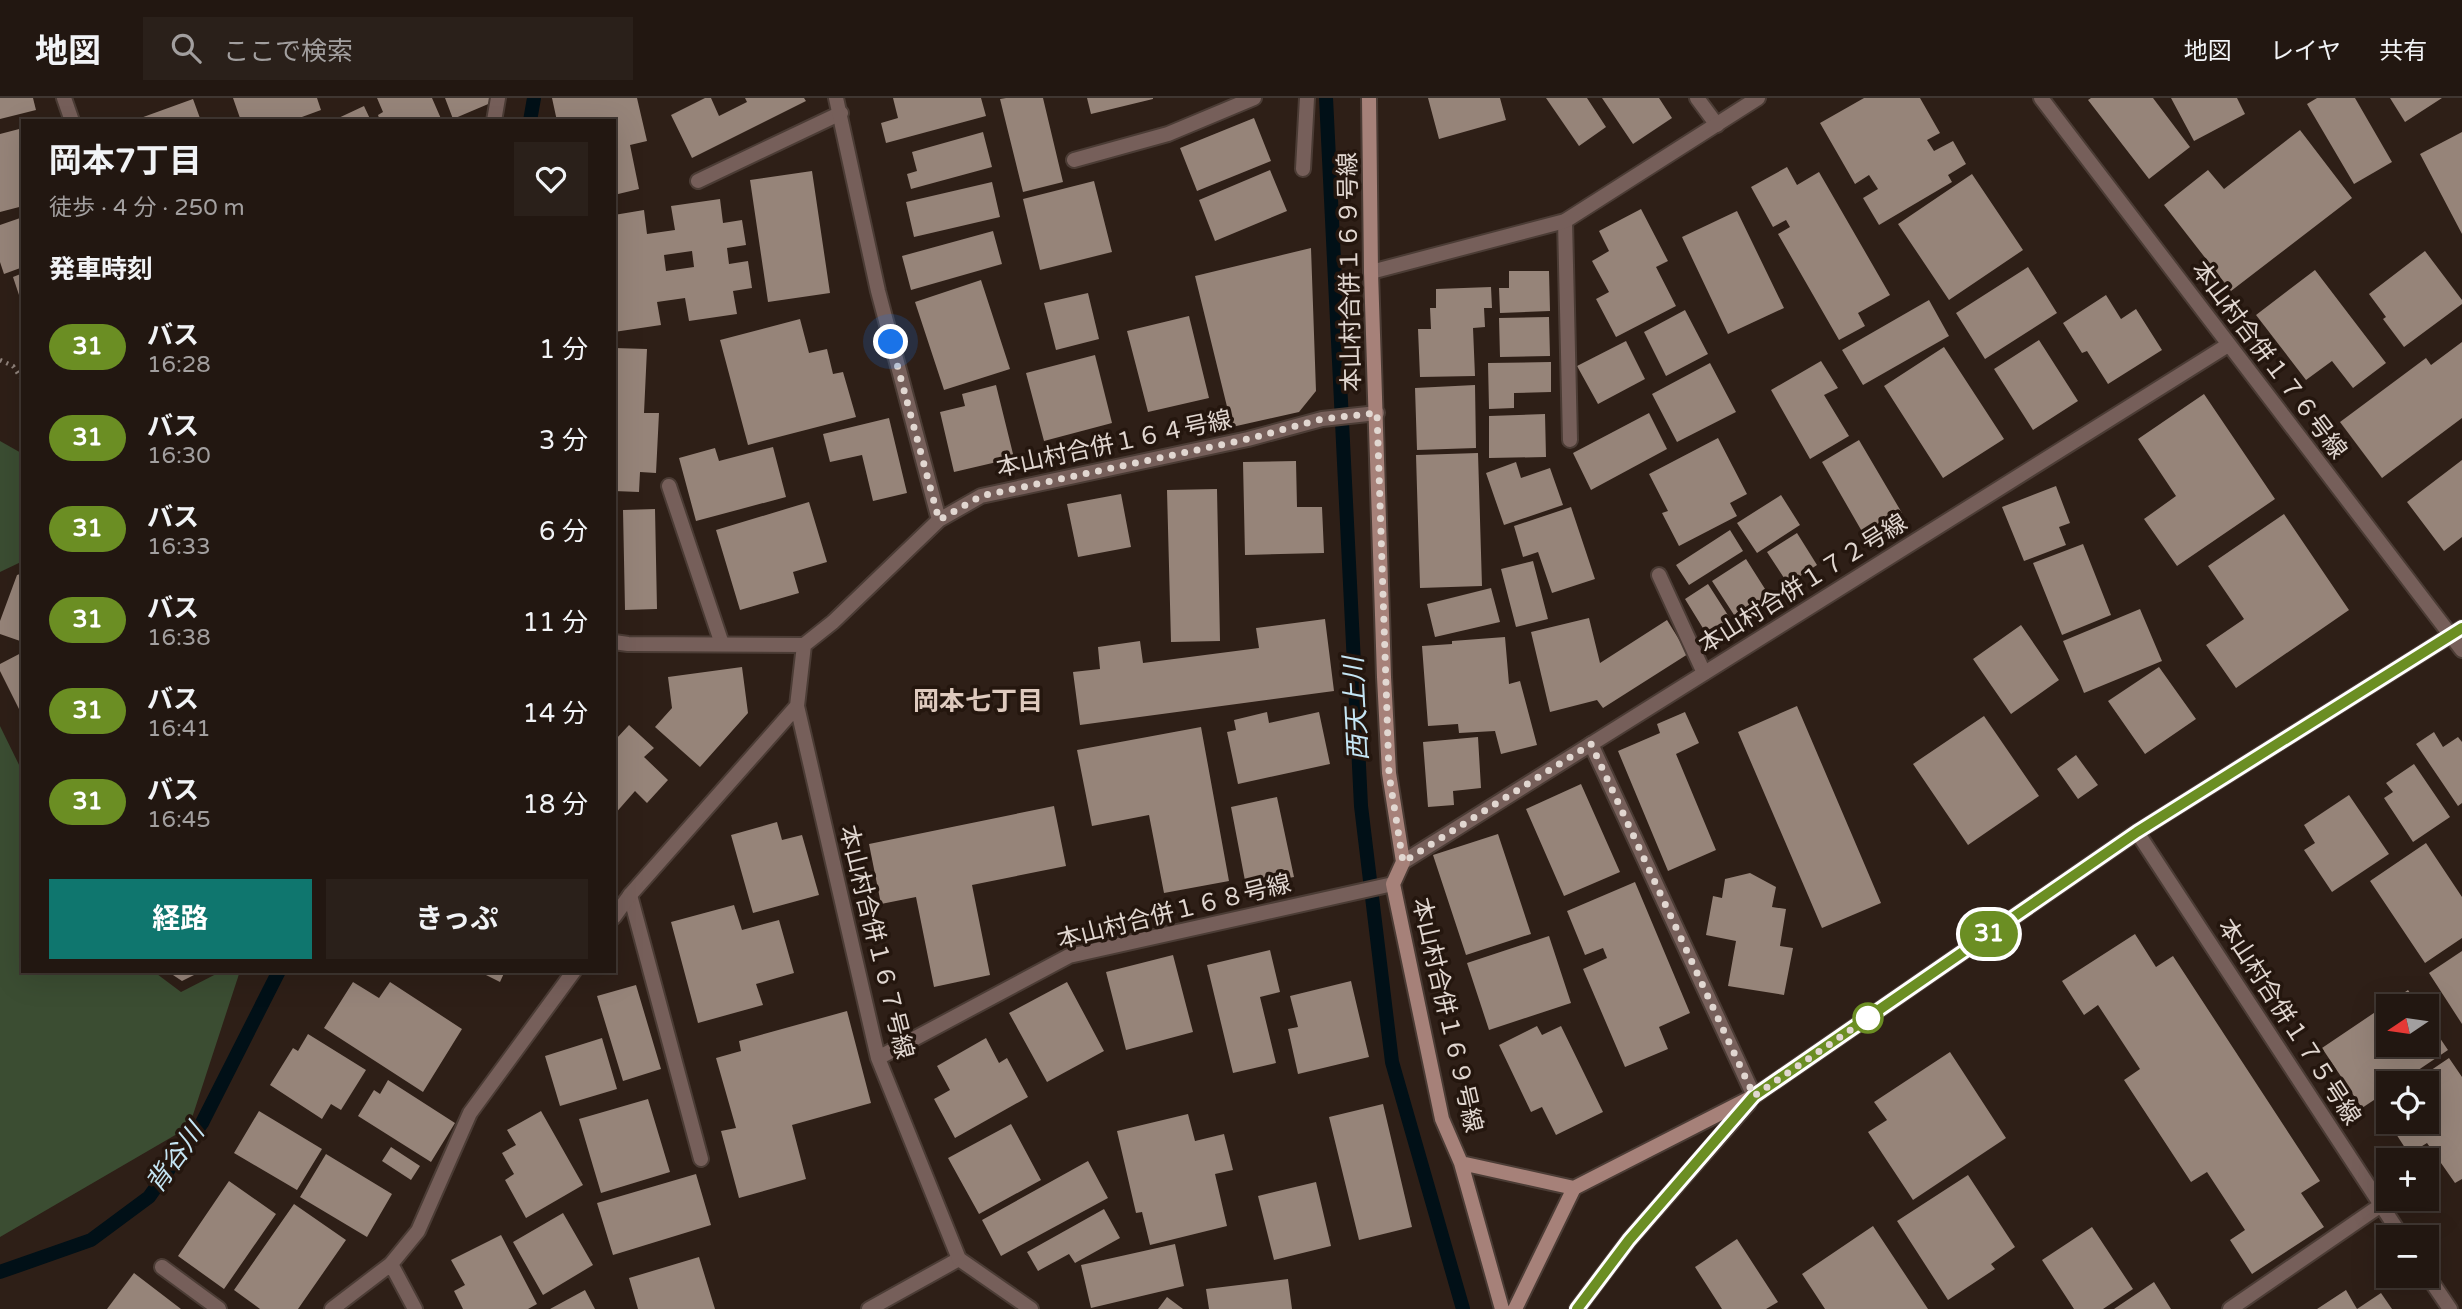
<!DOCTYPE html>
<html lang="ja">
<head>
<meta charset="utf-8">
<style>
	:root { --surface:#221711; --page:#2a201a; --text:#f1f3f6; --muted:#a29f9f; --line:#3f3631; --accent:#0f766e }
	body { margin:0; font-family:"Varela Round","Noto Sans JP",sans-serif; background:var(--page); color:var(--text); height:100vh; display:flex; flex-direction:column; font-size:26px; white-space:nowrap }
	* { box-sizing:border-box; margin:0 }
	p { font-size:23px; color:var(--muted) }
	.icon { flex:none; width:38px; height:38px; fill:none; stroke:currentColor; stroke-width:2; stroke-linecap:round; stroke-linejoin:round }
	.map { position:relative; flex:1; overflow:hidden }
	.side { position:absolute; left:21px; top:21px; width:595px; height:854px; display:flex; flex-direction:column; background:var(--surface); border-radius:0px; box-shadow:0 7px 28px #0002,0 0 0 2px var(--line) }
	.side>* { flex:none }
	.badge { padding:0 14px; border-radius:23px; font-size:24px; line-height:46px }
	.needle { width:46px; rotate:257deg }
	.controls { position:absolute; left:2376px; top:896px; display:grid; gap:14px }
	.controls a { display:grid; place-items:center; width:63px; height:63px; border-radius:0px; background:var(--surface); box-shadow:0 7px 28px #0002,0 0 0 2px var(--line); font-size:35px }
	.you { position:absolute; width:35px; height:35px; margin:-18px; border:5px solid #fff; border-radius:50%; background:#1a73e8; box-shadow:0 0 0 10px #1a73e833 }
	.map>.badge { position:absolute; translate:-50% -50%; box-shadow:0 0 0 4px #fff }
	h2 { padding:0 28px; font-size:26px; line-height:63px }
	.round { display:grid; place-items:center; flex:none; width:74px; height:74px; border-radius:0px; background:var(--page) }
	.overview { display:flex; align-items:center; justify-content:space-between; height:119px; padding:0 28px }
	h1 { font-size:33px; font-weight:700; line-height:52px }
	.cta { display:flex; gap:14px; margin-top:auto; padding:14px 28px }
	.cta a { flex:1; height:80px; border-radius:0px; background:var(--accent); color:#fff; font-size:28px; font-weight:700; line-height:80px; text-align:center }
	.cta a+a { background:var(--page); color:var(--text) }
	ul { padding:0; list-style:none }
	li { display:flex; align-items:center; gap:21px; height:91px; padding:0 28px }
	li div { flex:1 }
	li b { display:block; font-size:26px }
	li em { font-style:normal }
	li .badge { min-width:77px; font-weight:700; text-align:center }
	header { display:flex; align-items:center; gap:42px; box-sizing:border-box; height:98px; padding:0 35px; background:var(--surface); border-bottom:2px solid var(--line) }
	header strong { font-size:33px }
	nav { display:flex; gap:38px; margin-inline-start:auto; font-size:24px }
	.search { width:490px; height:63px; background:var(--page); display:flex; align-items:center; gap:18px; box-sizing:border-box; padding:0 24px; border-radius:0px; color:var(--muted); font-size:26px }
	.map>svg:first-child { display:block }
	.green { fill:#3b4d32 }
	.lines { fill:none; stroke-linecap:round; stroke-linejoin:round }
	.stream { stroke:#011017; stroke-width:14 }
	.building { fill:#968479; fill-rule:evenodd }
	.lane-casing { stroke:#4b3c35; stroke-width:18 }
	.street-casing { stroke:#4b3c35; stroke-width:18 }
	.secondary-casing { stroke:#4b3c35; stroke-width:18 }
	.path { stroke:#90837c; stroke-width:4.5; stroke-dasharray:2 5; stroke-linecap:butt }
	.lane { stroke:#765f5a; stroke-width:14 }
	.street { stroke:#765f5a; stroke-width:14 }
	.secondary { stroke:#a68179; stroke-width:14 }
	.line-casing { stroke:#fff; stroke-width:16 }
	.line { stroke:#6b8e23; stroke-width:10 }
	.walk { stroke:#e1d7d1; stroke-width:7; stroke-dasharray:0 12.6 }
	.stop-dot { fill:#fff; stroke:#6b8e23; stroke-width:3.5 }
	.labels { text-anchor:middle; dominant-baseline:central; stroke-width:7; stroke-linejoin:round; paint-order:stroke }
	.street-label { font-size:24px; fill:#e1d7d1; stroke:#24160e }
	.neighbourhood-label { font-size:26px; font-weight:bold; fill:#decabe; stroke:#24160e }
	.water-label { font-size:26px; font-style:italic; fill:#c5e6f5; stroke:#24160e }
</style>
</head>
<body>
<header>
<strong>地図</strong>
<div class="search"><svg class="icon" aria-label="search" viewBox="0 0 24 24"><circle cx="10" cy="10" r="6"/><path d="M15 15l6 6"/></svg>ここで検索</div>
<nav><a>地図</a><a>レイヤ</a><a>共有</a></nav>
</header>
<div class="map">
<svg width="2462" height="1211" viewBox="0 0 2462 1211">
	<rect width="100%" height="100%" fill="#2e1f17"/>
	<path class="green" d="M0,343l23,13v107l-23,11z
		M0,628l23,47v198h130l28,21 41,-21h18l-51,156 -189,110z"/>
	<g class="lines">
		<path class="stream" d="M1326,0l35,708 31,256 71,247
			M530,23l4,-23
			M0,1174l91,-32 58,-43 53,-74 77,-152"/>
	</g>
	<path class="building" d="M0,0h33l3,12 -36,9z
		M233,0h84l4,12 -30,11h-50z
		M377,0h55l10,23h-62l-2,-6 5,-3z
		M445,0h46l2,4 -40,17z
		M552,0h85l10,43 -17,4 9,44 -25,6v-74h-57z
		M705,0h6l8,18 28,-14 -2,-4h59l2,3 -114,57 -21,-43z
		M893,0h88l5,18 -100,27 -5,-20 17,-5z
		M1006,0h37l20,84 -40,10 -23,-93z
		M1087,0h66v1l-62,15z
		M1428,0h72l6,22 -67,19z
		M1546,0h41l19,29 -27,19z
		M1602,0h57l13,20 -39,26z
		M1864,0h56l20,35 -13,7 7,11 19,-10 13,23 -18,11 4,7 -73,43 -16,-27 15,-9 -9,-14 -14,9 -35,-61z
		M2091,0h62l37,49 -41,32 -61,-79z
		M2171,0h66l8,16 -51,27z
		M2317,0h38l37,64 -38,22 -47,-80z
		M2390,0h52l-37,24z
		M193,1l8,22h-66v-1z
		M364,8l7,15h-39z
		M1254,20l17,43 -74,30 -17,-43z
		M23,30v78l-23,6v-78z
		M2300,32l52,68 -121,93 -67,-86 44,-35 16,19z
		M983,34l9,35 -81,22 -4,-15 10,-3 -5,-19z
		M2462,34v102l-42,-80z
		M1787,69l10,18 22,-13 71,123 -32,18 7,13 -26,14 -61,-106 12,-7 -4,-7 -13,7 -22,-40z
		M1270,72l17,41 -72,30 -16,-41z
		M812,73l18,122 -62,9 -18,-122z
		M1972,76l51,76 -74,50 -51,-76z
		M1094,83l18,71 -72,18 -17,-71z
		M992,84l8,35 -86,20 -8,-35z
		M720,101l3,24 19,-3 4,25 -19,3 2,16 19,-3 4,27 -19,3 4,23 -48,7 -4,-23 -28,4 4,23 -47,7v-117l30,-5 3,24 28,-4 -4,-24zM692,153l2,16 -28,4 -2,-16z
		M1641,111l27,52 -12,6 20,39 -60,31 -20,-38 13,-7 -17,-31 17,-10 -10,-20z
		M1737,113l47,97 -56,26 -46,-97z
		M23,119v50l-19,7 -4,-12v-37z
		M993,133l9,33 -91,26 -9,-34z
		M1311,150l5,143 -17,21 -67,15 -37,-151z
		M2425,153l37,49v4l-58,43 -21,-28 3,-2 -17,-23z
		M2028,169l29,46 -72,46 -29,-46z
		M2315,172l71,93 -33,25 -21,-27 -26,19 -50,-65z
		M1509,173h40l1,40 -50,2 -1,-25h10z
		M23,175v31h-1l-9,-27z
		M981,182l29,89 -66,21 -29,-88z
		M1491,189l1,21h-8l1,19 -12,1 2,48 -55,1 -2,-48h13l-1,-21h6v-19z
		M1088,195l11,46 -43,11 -12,-47z
		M2106,197l15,24 15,-10 26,41 -54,34 -21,-33 -5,2 -19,-30z
		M1929,202l20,36 -86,49 -21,-35z
		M1685,212l23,44 -42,22 -22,-44z
		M1189,218l20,82 -61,14 -21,-81z
		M1549,219l1,39 -50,1 -1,-39z
		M800,221l9,34 18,-4 6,25 10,-2 13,45 -108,28 -28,-105z
		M2039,242l39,61 -45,29 -39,-61z
		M1626,243l19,38 -47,25 -21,-38z
		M2462,244v76l-80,60 -42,-56 86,-64 5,7z
		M1944,249l60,92 -61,39 -59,-92z
		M614,250l33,1 -3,64h15l-3,60 -16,-1 -1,20 -25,-1z
		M1095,257l17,68 -68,18 -18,-68z
		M1821,263l17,27 -14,7 25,41 -39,23 -39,-69z
		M1551,264v30l-37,1v15l-25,1 -1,-46z
		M1710,265l26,49 -59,30 -25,-48z
		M996,287l18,73 -60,14 -14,-60 25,-6 -3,-12z
		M1475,287l1,63 -59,2 -2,-62z
		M2204,296l71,105 -98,67 -33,-47 32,-23 -38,-57z
		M1649,315l18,36 -76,41 -18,-37z
		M1545,316l1,43 -57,1v-42z
		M889,320l18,75 -34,8 -11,-46 -32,7 -7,-28z
		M1718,340l29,56 -17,9 7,13 -58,30 -17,-33 6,-2 -19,-37z
		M1859,342l43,73 -38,22 -42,-73z
		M773,349l13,50 -90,24 -17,-63 36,-10 4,13z
		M1478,355l4,133 -62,2 -4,-133z
		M2462,362v77l-18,14 -37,-49z
		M1296,363l1,46h25l2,46 -79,2 -2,-93z
		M1516,364l5,16 29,-10 13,37 -59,20 -18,-52z
		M2056,388l14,37 -11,4 7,18 -42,16 -22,-54z
		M1217,391l3,152 -49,1 -4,-152z
		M1121,396l10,53 -53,10 -11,-53z
		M1781,397l19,30 -43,28 -20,-30z
		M809,404l18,60 -34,10 6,21 -59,17 -24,-80z
		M1571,409l24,72 -43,14 -14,-41 -15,5 -9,-31z
		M655,411l2,100 -32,1 -2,-100z
		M2284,416l65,96 -113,78 -30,-43 38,-26 -36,-53z
		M1730,432l13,21 -54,34 -13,-20z
		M1797,435l20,32 -29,19 -21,-32z
		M2083,446l28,71 -49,20 -29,-72z
		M1746,461l26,41 -34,21 -26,-40z
		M1533,463l15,58 -32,8 -15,-58z
		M23,475v69l-23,-8v-13l17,-46z
		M1708,486l25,39 -24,15 -24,-39z
		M1491,490l9,34 -65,15 -8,-33z
		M2140,511l22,52 -78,32 -21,-52z
		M1589,520l11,45 67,-43 21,34 -85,54 -6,-8 -47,12 -19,-80z
		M1325,521l9,72 -254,34 -7,-53 27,-3 -2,-22 42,-6 3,22 116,-15 -3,-20z
		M2021,527l38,55 -48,34 -38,-55z
		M1505,539l4,47 11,-3 17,64 -36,9 -6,-23 -36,2 -1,-9 -30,2 -6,-80 30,-2v-3z
		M23,554v65l-23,-46v-7z
		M742,569l6,46 -48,54 -45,-40 17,-19 -4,-31z
		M2159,569l37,52 -51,35 -37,-53z
		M1797,608l84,197 -59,25 -84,-196z
		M1267,614l2,11 50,-11 11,52 -92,20 -11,-52 9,-2 -2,-10z
		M1685,614l14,31 -23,11 40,96 -48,21 -50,-120 42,-18 -3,-9z
		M1984,618l55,80 -71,49 -55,-81z
		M629,627l25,23 -10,9 24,23 -21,23 -12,-12 -21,24v-78l2,2z
		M1201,629l28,154 -65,12 -15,-78 -57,11 -15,-76z
		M2434,634l9,15 15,-10 4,5v61l-4,3 -42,-62z
		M1478,639l3,51 -28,3 1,14 -26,2 -5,-65z
		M2076,657l22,30 -20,14 -21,-30z
		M2414,666l36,53 -37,25 -29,-44 9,-6 -7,-9z
		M1581,686l39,88 -56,24 -38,-87z
		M2349,697l40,59 -57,38 -28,-42 11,-7 -11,-18z
		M1277,699l17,80 -48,9 -15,-79z
		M1054,708l12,60 -94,19 18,90 -56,12 -18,-90 -35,7 -12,-60z
		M777,724l5,18 20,-5 17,60 -66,18 -22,-78z
		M1498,736l33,100 -65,21 -33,-100z
		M2426,745l36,54v41l-37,25 -55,-82z
		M1750,775l26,14 -4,20 14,2 -6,37 13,2 -9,47 -56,-9 8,-45 -30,-6 7,-39 9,2 3,-19z
		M1635,784l55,131 -31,14 9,22 -43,18 -42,-98 24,-11 -4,-10 -18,7 -18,-44z
		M734,807l8,25 37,-10 15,53 -38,11 7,21 -65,18 -27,-101z
		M2135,836l21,33 17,-11 147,225 -19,12 23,34 -72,47 -22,-34 15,-10 -38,-58 -16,10 -67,-102 16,-11 -42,-64 -14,10 -22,-34z
		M1549,838l22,67 -82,27 -22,-67z
		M1270,852l10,42 -20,5 16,66 -43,10 -26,-108z
		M2462,853v73l-33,-51z
		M1173,857l20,77 -67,18 -20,-78z
		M167,873h35l-20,10z
		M478,873h27l-5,11z
		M1351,883l18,76 -71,17 -10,-45 10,-2 -8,-31z
		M353,884l26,16 11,-16 72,47 -39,63 -99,-64z
		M1067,884l37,69 -57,31 -38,-69z
		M636,887l25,84 -38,12 -26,-85z
		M2408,892l11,16h-30v39h38v-26l21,31 -49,33h-10v7l-27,18 -40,-60z
		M847,913l24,92 -79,22 14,54 -67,19 -18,-67 15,-3 -20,-70 25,-7 -2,-10z
		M1537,928l5,9 19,-9 42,86 -47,23 -14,-28 -11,5 -32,-67z
		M308,936l58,36 -25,40 -10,-6 -9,15 -52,-34 23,-37 5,3z
		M602,940l15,51 -57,17 -15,-50z
		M986,940l13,25 8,-5 21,39 -73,41 -21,-39 16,-9 -13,-24z
		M1950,954l56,86 -93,62 -45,-68 19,-12 -13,-18z
		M2449,960l13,19v102l-7,4 -28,-40 -18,11 -31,-48 11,-7v23h38v-39h-15z
		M388,982l67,43 -24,39 -73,-46 16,-26 6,4z
		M648,1001l22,73 -69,21 -22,-74z
		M1383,1006l29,123 -53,13 -30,-123z
		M259,1013l63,38 -25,41 -63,-37z
		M541,1013l42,74 -57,33 -21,-38 9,-6 -12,-21 14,-8 -9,-15z
		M1188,1016l7,27 29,-7 9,36 -18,4 12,52 -77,19 -8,-33 -6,1 -19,-82z
		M1011,1026l30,56 -62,34 -31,-56z
		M391,1049l29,19 -9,14 -29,-19z
		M326,1056l66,40 -25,43 -67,-40z
		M1088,1063l20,37 -107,58 -19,-36z
		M696,1076l15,51 -98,30 -16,-52z
		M1968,1077l47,72 -24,17 4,5 -47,31 -51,-79z
		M229,1083l47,33 -52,75 -46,-33z
		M1316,1084l15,64 -57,14 -16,-64z
		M294,1106l52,36 -48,69h-38l-26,-19z
		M1104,1111l16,29 -45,25 -6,-9 -31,17 -11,-19z
		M563,1115l30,52 -50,30 -30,-53z
		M1873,1128l55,83h-103l-23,-35z
		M2092,1129l41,62 -30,20h-29l-32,-49z
		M501,1137l36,69 -9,5h-65l-9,-18 11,-6 -14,-25z
		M1737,1141l41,63 -12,7h-44l-27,-42z
		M1175,1146l9,42 -93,22 -10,-43z
		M699,1159l16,52h-77l-9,-31z
		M134,1175l47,36h-74z
		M1288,1181l4,30h-83l-3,-20z
		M2154,1184l17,27h-57z
		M585,1192l10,19h-45z
		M2346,1192l11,19 24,-16 11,16h-75z
		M1167,1199l16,12h-25z"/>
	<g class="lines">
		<defs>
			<path id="lane" d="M1697,0l20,27
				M1074,62l94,-26 86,-36
				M1303,71l4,-71
				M698,83l143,-68
				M1565,123l5,219
				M669,388l53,158
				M1659,477l45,98
				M1591,646l163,352
				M630,797l71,264
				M162,1169l57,42
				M869,1211l90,-50"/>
			<path id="street" d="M64,0l8,23
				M836,0l42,193 61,229
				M2041,0l421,552
				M494,23l4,-23
				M1371,174l194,-51 193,-123
				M614,544l14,2 176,1
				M797,608l81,352 81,201 72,50
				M2137,734l265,405
				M1403,764l825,-517
				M614,819l16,-22 167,-189 7,-61 29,-23 106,-102 42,-24 267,-57 74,-20 55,-6
				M878,960l191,-102 324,-72
				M391,1166l24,45
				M2427,1177l23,34
				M332,1211l59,-45 27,-33 52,-118 104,-142
				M2230,1211l151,-104"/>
			<path id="secondary" d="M1369,0l2,174 13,405 5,96 14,89 -10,22 49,235 19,44 41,146
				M1461,1065l113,25 180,-92 383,-264 325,-204
				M1515,1211l59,-121
				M1577,1211l52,-69 120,-137"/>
		</defs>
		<use href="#lane" class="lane-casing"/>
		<use href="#street" class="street-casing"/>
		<use href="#secondary" class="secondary-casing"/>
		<path class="path" d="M0,262l13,6 10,15"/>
		<use href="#lane" class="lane"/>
		<use href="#street" class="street"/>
		<use href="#secondary" class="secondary"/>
	</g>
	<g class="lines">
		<defs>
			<path id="line" d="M1577,1211l52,-69 125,-144 383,-264 325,-204"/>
		</defs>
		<use href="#line" class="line-casing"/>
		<use href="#line" class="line"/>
		<path class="walk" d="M891,244l48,178 42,-24 267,-57 74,-20 55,-6 12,361 14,88 188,-118 163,352 114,-78"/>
	</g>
	<circle class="stop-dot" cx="1868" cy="920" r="14"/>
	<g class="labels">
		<g class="street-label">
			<text transform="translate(1350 174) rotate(-91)">本山村合併１６９号線</text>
			<text transform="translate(2269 262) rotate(53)">本山村合併１７６号線</text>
			<text transform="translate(1114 346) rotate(-12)">本山村合併１６４号線</text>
			<text transform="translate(1803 486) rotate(-32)">本山村合併１７２号線</text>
			<text transform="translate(1174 814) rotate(-14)">本山村合併１６８号線</text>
			<text transform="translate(876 844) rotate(76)">本山村合併１６７号線</text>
			<text transform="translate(1447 917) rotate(77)">本山村合併１６９号線</text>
			<text transform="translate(2289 924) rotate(57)">本山村合併１７５号線</text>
		</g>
		<g class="neighbourhood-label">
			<text x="978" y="603">岡本七丁目</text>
		</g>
		<g class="water-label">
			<text transform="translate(1356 611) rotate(-93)">西天上川</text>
			<text transform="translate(175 1060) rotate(-54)">背谷川</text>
		</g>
	</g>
</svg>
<div class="controls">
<a><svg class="needle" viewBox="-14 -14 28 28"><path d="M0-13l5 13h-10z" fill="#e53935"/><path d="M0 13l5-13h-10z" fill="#a29f9f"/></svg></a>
<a><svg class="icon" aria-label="locate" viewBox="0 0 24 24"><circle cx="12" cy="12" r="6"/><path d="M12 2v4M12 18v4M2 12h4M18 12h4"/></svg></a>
<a>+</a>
<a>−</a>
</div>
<div class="you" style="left:891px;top:244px"></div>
<b class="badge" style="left:1989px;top:836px;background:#6b8e23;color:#fff">31</b>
<section class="side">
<div class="overview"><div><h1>岡本7丁目</h1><p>徒歩 · 4 分 · 250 m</p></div><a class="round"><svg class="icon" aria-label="heart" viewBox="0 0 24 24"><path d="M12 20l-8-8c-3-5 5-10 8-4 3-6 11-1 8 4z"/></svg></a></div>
<h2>発車時刻</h2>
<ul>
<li><span class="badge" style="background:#6b8e23;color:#fff">31</span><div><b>バス</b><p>16:28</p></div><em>1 分</em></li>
<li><span class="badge" style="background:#6b8e23;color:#fff">31</span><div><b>バス</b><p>16:30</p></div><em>3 分</em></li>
<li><span class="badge" style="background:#6b8e23;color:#fff">31</span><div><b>バス</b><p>16:33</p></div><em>6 分</em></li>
<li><span class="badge" style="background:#6b8e23;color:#fff">31</span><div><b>バス</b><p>16:38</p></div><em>11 分</em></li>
<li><span class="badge" style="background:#6b8e23;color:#fff">31</span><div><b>バス</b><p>16:41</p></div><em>14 分</em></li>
<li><span class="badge" style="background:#6b8e23;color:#fff">31</span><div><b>バス</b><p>16:45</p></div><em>18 分</em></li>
</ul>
<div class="cta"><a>経路</a><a>きっぷ</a></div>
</section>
</div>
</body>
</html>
